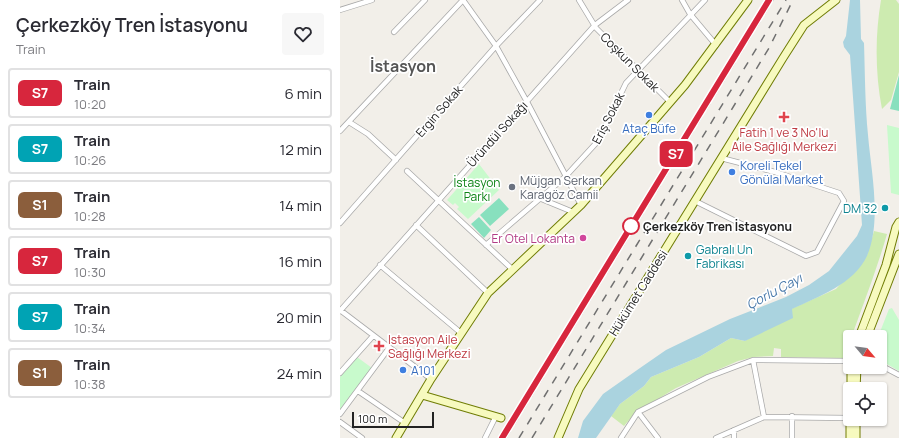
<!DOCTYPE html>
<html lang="en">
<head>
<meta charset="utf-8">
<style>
	:root { --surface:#fff; --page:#f7f7f7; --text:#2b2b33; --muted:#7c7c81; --line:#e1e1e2 }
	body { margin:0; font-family:Manrope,sans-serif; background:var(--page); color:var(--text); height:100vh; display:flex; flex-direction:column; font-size:15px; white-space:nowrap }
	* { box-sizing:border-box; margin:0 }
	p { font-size:13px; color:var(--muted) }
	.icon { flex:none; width:22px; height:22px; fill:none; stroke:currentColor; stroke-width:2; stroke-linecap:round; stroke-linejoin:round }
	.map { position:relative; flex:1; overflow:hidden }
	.drawer { display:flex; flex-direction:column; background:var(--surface); width:340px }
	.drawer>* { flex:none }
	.badge { padding:0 8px; border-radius:6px; font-size:14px; line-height:26px }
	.needle { width:26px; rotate:119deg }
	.fabs { position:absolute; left:503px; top:330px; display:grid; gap:8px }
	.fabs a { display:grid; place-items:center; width:44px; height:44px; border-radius:4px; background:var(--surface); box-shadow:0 1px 3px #0004; font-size:20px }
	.scale { position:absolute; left:12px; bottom:10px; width:82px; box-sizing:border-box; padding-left:4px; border:2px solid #222; border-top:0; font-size:11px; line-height:14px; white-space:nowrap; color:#222; -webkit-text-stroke:3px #fff; paint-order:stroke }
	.map>.badge { position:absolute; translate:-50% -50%; box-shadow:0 0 0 2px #fff }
	.round { display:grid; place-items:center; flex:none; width:42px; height:42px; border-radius:4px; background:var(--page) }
	.head { display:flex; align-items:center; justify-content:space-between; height:68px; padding:0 16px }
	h1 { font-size:19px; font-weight:600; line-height:30px }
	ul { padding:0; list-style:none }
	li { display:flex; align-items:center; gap:12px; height:50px; margin:0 8px 6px; padding:0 8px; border:2px solid var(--line); border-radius:4px }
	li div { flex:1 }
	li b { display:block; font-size:15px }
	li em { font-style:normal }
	li .badge { min-width:44px; font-weight:700; text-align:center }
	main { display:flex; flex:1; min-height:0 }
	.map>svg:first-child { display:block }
	.grass { fill:#cdebb0 }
	.park { fill:#c8facc }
	.pitch { fill:#88e0be }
	.water { fill:#aad3df }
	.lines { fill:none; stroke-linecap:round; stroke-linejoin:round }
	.street-casing { stroke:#a9a9a9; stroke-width:6 }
	.secondary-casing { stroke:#707d05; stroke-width:9 }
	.street { stroke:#fff; stroke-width:4.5 }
	.secondary { stroke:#f7fabf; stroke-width:7 }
	.rail { stroke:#707070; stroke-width:1.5; stroke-dasharray:8 8; stroke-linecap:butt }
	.line-casing { stroke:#fff; stroke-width:9 }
	.line { stroke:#d7263d; stroke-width:6 }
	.shop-dot { fill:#3f7fe0; stroke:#fff; stroke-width:1.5 }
	.health-dot { fill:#e0444e; stroke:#fff; stroke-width:1.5 }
	.worship-dot { fill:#6b7280; stroke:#fff; stroke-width:1.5 }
	.culture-dot { fill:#0f9aa8; stroke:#fff; stroke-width:1.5 }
	.stop-dot { fill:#fff; stroke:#d7263d; stroke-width:2 }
	.hotel-dot { fill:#d1479c; stroke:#fff; stroke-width:1.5 }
	.labels { text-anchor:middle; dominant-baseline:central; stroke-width:3.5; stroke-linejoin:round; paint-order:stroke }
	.street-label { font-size:12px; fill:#222; stroke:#fff }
	.shop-label { font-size:12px; fill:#366cbe; stroke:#fff; text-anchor:start }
	.health-label { font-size:12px; fill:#be3a42; stroke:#fff }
	.worship-label { font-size:12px; fill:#5b616d; stroke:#fff; text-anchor:start }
	.park-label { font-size:12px; fill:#0c8416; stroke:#fff }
	.culture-label { font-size:12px; fill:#0d838f; stroke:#fff; text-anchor:end }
	.stop-label { font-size:12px; font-weight:bold; fill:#222; stroke:#fff; text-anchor:start }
	.hotel-label { font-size:12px; fill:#b23c85; stroke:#fff; text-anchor:end }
	.water-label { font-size:13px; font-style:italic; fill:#4a7aab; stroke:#fff }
	.district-label { font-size:16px; font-weight:bold; fill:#555; stroke:#fff }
</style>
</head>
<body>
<main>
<section class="drawer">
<div class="head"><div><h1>Çerkezköy Tren İstasyonu</h1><p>Train</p></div><a class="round"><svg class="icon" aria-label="heart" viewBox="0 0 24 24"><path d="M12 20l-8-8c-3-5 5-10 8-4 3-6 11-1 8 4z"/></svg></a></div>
<ul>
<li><span class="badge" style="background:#d7263d;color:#fff">S7</span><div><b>Train</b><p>10:20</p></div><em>6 min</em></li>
<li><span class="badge" style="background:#00a3b4;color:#fff">S7</span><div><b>Train</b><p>10:26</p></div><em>12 min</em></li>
<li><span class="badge" style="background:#8b5e3c;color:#fff">S1</span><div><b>Train</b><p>10:28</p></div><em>14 min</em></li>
<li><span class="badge" style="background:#d7263d;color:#fff">S7</span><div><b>Train</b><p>10:30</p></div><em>16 min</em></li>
<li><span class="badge" style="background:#00a3b4;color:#fff">S7</span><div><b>Train</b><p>10:34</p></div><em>20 min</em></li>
<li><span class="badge" style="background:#8b5e3c;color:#fff">S1</span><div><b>Train</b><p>10:38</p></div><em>24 min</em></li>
</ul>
</section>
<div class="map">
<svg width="559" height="438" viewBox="0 0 559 438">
	<rect width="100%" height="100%" fill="#f2efe9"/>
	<path class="grass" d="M541,0h15l3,4v68l-8,28 -9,9c-7,-36 -7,-74 -1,-109z
		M534,231l13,3c-12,42 -29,83 -43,124l-63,-1v-8l-7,-1 -1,8 -19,1 -16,4 -62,27 -41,25 -11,13 -13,-10 9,-12 24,-18 7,-9 48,-20 32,-19 14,3 46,-32 45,-20 31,-34z"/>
	<path class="park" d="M547,125l12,3v67l-8,-2z
		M139,164l20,26 -31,29 -11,-10 2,-2 -4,-4 -2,2 -6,-5z
		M552,308l7,12v51l-19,-11v-23h-2l11,-28z
		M17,357l15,11 -32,43v-34z"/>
	<path class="pitch" d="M559,75v36l-9,-2z
		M159,198l10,11 -19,17 -10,-11z
		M139,217l12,13 -7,8 -13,-14z"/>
	<path class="water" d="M510,0h10l1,39 3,4c1,31 1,61 4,92 3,36 14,86 -1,121 -13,28 -49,41 -75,53l1,9 -48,23 -14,-3 -32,19 -48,20 -7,9 -24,18 -24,34h-18l5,-17 20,-27 37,-26 26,-18 64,-31 56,-22 23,-12 20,-14 28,-35 5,-11 -12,-170 -6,-8 -1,-5 3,-6z"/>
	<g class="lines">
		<defs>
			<path id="street" d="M123,0l33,46 30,54 55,105
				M239,0l17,28 74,74
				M342,0l8,14 26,31
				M0,10l32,-10
				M54,32l31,-32
				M9,122l19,12 28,26
				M0,131l123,-131
				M67,171l105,98
				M199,198l34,14
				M355,201l111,55 11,-4 27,-51 -5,-8 -64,-21 -54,-14
				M0,223l156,-177 44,-46
				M76,225l72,68
				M146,245l79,-68 33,-36 28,-58 79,-83
				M40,265l81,68
				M0,310l91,69
				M0,311l255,-286 33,-25
				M413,360l11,57
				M540,365l19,10
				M0,373l33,-37
				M18,391l47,32
				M298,412l20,26
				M0,414l49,-66
				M0,422l22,16
				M394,430v8
				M145,438l11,-22
				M281,438l17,-26 70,-35 45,-17 97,1
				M376,438l48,-21 86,1
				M452,438v-22"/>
			<path id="secondary" d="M519,337l27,-72 10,-38 3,-5
				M527,337l32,-83
				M511,389v-22
				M516,389l1,-22
				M82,395l79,23
				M516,419v19
				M56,438l35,-59 57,-86 93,-88 104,-120 63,-85
				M218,438l21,-49 204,-331 21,-33 32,-25
				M510,438v-23"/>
		</defs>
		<use href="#street" class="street-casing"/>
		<use href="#secondary" class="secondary-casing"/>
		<use href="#street" class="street"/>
		<use href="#secondary" class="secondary"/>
		<path class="rail" d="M166,438l267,-438
			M179,438l267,-438
			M192,438l237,-390 24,-48"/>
	</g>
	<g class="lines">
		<defs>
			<path id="line" d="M162,438l267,-438"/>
		</defs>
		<use href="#line" class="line-casing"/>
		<use href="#line" class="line"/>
	</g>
	<g class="shop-dot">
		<circle cx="309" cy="115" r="4"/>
		<circle cx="392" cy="172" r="4"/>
		<circle cx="63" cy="370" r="4"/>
	</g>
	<g class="health-dot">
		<path d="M442 111h4v4h4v4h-4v4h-4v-4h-4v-4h4z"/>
		<path d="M37 340h4v4h4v4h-4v4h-4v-4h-4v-4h4z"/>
	</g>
	<circle class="worship-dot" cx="172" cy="187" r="4"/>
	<g class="culture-dot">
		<circle cx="545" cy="208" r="4"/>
		<circle cx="348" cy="256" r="4"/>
	</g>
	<circle class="stop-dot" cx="291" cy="226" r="8"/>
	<circle class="hotel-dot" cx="243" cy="238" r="4"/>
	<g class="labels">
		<g class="street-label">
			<text transform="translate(290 62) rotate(45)">Coşkun Sokak</text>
			<text transform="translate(99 111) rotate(-49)">Ergin Sokak</text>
			<text transform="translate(268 118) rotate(-63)">Eriş Sokak</text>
			<text transform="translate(157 134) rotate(-48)">Üründül Sokağı</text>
			<text transform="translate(298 293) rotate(-58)">Hükümet Caddesi</text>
		</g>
		<g class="shop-label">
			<text x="309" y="128" text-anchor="middle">Ataç Büfe</text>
			<text x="400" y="165">Koreli Tekel<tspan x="400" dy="14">Gönülal Market</tspan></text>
			<text x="71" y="370">A101</text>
		</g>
		<g class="health-label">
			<text x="444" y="132">Fatih 1 ve 3 No'lu<tspan x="444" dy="14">Aile Sağlığı Merkezi</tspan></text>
			<text x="48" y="339" text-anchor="start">Istasyon Aile<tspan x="48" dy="14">Sağlığı Merkezi</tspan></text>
		</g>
		<g class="worship-label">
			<text x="180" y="180">Müjgan Serkan<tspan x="180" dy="14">Karagöz Camii</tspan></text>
		</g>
		<g class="park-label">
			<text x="137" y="182">İstasyon<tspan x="137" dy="14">Parkı</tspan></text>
		</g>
		<g class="culture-label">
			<text x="537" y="208">DM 32</text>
			<text x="356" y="249" text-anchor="start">Gabralı Un<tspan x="356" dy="14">Fabrikası</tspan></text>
		</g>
		<g class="stop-label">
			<text x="303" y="226">Çerkezköy Tren İstasyonu</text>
		</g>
		<g class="hotel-label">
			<text x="235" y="238">Er Otel Lokanta</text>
		</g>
		<g class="water-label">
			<text transform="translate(434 291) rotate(-28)">Çorlu Çayı</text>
		</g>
		<g class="district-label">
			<text x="63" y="66">İstasyon</text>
		</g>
	</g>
</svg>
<div class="fabs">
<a><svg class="needle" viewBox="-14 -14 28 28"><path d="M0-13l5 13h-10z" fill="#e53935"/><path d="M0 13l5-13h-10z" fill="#7c7c81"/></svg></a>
<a><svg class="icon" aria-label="locate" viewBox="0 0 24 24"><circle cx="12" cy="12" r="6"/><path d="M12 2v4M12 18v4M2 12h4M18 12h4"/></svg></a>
</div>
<div class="scale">100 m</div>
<b class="badge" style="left:336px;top:154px;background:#d7263d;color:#fff">S7</b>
</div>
</main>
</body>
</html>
